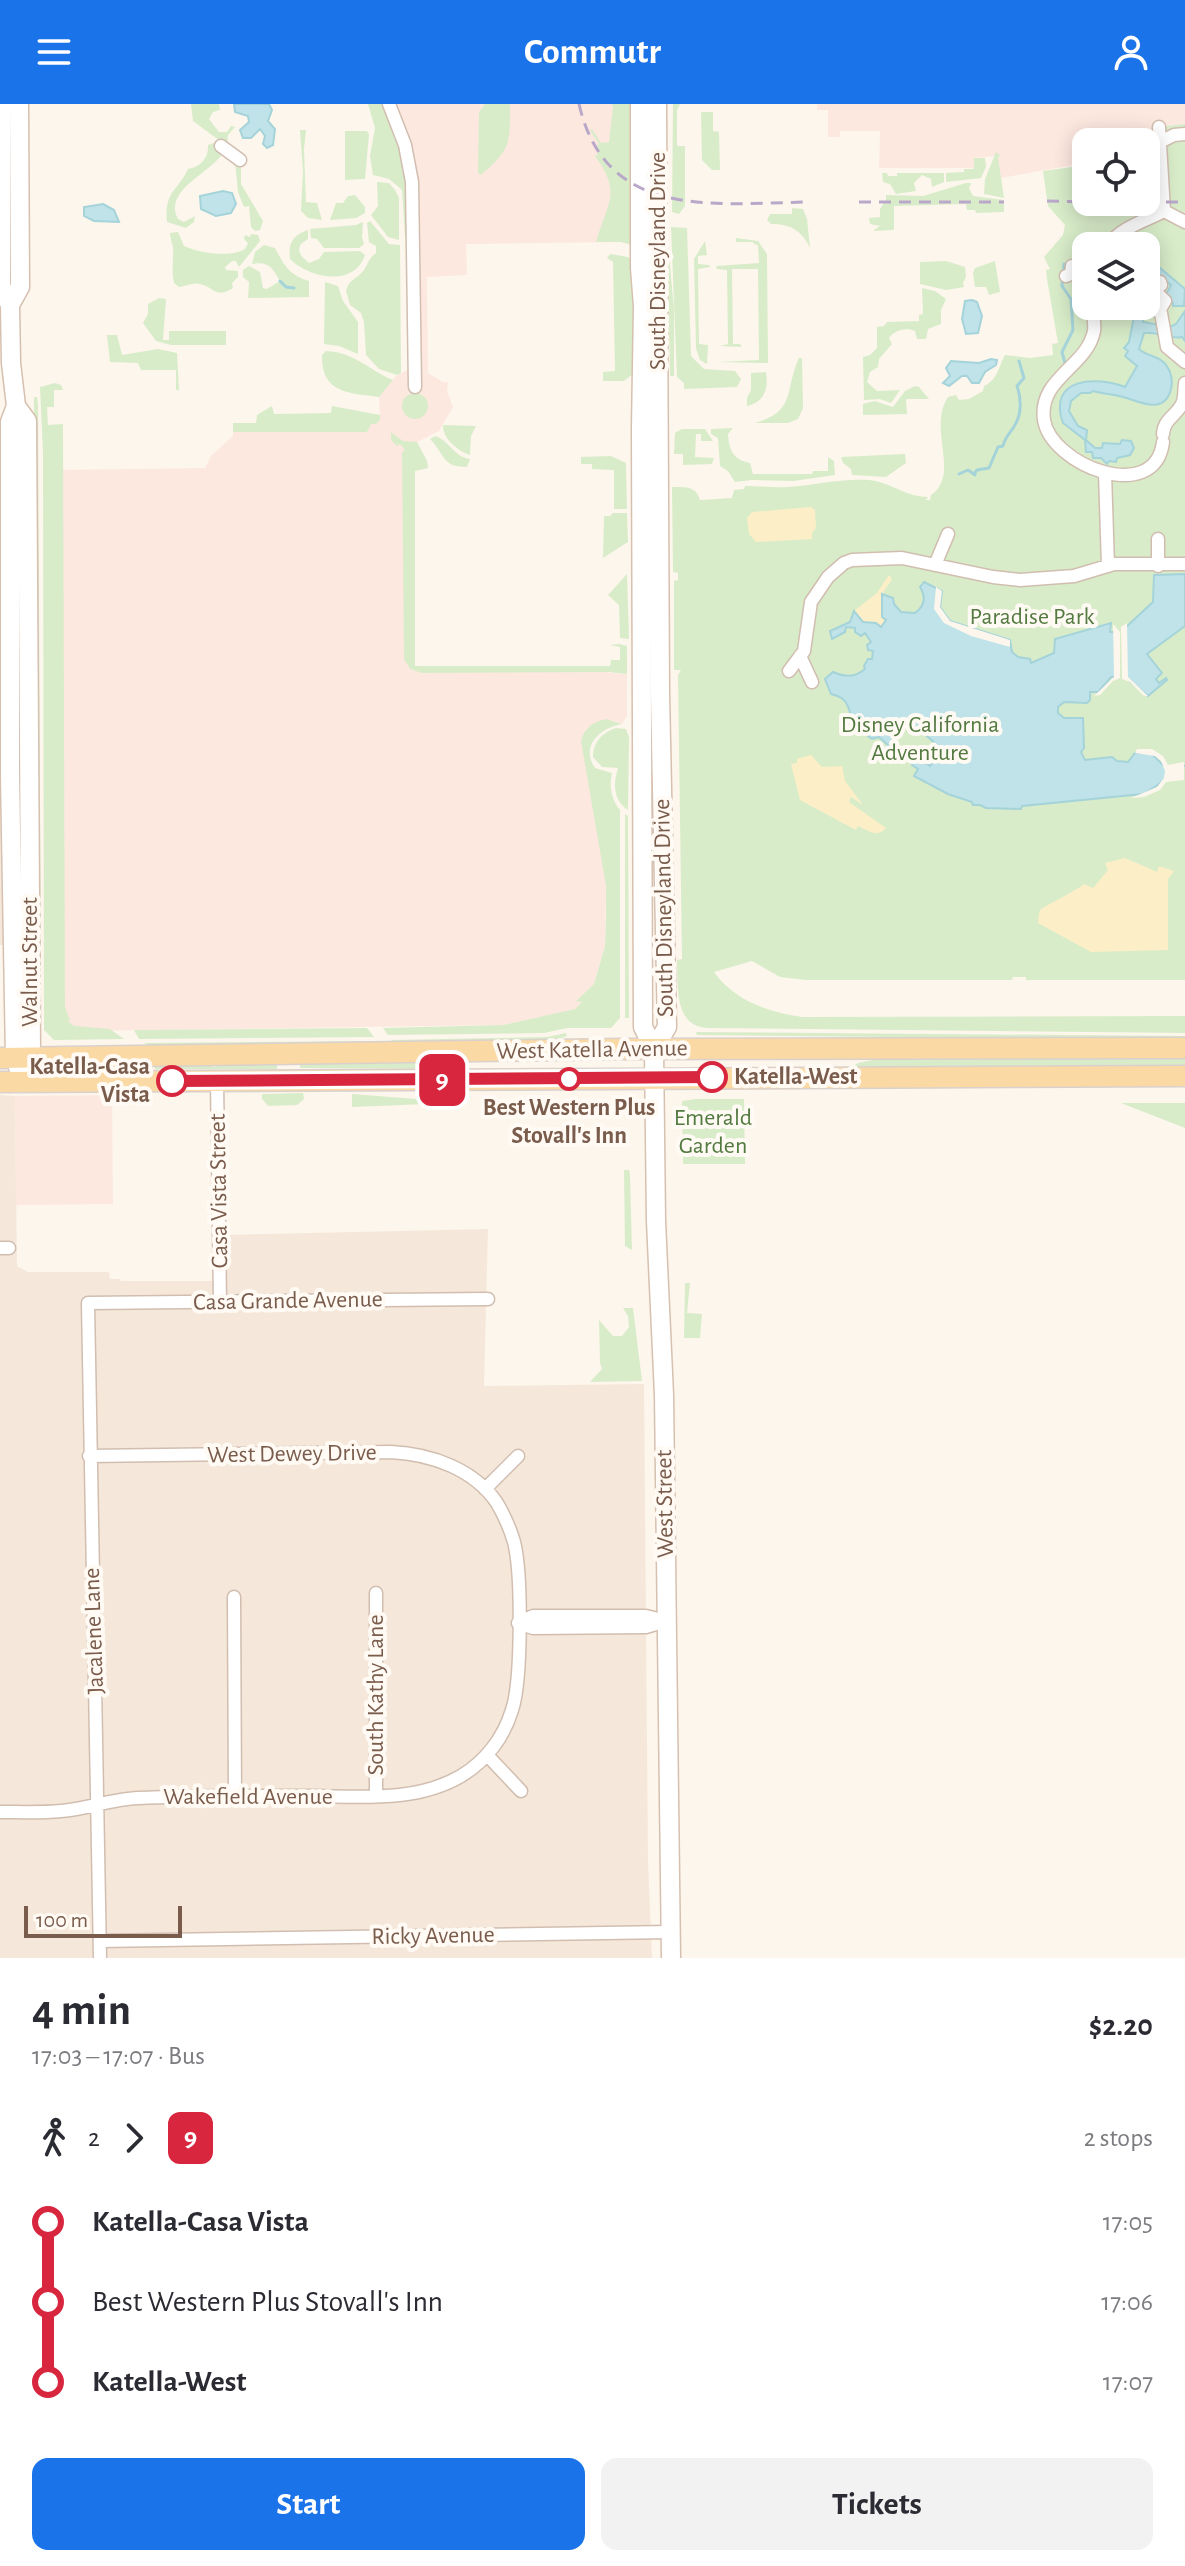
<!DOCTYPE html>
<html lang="en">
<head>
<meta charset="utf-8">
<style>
	:root { --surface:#fff; --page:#f2f2f3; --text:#2b2b33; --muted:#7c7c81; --accent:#1a73e8 }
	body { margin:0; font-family:"Alegreya Sans",sans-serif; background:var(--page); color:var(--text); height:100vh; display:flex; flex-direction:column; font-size:30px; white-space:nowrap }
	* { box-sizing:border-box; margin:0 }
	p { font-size:26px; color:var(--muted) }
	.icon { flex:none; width:44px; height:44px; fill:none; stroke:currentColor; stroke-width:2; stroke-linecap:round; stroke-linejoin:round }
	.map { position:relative; height:1854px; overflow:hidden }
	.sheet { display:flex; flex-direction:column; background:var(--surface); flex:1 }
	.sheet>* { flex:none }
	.badge { padding:0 16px; border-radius:12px; font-size:28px; line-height:52px }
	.buttons { position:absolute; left:1072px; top:24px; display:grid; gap:16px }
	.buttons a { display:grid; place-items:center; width:88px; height:88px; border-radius:16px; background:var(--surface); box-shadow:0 4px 20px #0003; font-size:40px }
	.scale { position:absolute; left:24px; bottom:20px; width:158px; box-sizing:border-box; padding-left:8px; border:4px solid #7a5c4d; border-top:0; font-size:22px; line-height:28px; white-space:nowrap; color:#7a5c4d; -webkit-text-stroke:6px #fffaf3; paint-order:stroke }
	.map>.badge { position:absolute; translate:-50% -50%; box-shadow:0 0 0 4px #fff }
	.legs { display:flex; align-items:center; gap:12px; height:88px; padding:0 32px; font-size:26px }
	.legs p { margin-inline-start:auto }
	.overview { display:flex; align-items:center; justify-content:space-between; height:136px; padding:0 32px }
	h1 { font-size:44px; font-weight:600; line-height:60px }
	.cta { display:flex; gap:16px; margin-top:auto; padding:16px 32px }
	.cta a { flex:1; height:92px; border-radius:16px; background:var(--accent); color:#fff; font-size:32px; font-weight:600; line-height:92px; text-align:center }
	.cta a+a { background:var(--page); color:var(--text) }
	ul { padding:0 32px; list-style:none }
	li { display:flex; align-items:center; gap:28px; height:80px; font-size:30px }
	li i { display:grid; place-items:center; width:12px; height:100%; margin:0 10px; background:currentColor }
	li i::after { content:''; width:20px; height:20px; margin:-10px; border:6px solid; border-radius:50%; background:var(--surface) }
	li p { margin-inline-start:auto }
	li:first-child i { background:linear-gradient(#0000 50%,currentColor 0) }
	li:last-child i { background:linear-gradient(currentColor 50%,#0000 0) }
	header { display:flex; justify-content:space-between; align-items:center; height:104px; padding:0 32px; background:var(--accent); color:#fff; font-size:36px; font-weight:600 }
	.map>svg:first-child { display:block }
	.residential { fill:#f5e8da }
	.commercial { fill:#fde8e0 }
	.green { fill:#d8ecc9; fill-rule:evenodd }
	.sand { fill:#fcefc7 }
	.water { fill:#bfe3e8; stroke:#a5d3da; stroke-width:2 }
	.pier { fill:#fdf6ec }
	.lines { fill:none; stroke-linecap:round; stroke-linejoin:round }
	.stream { stroke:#a5d3da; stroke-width:3 }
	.street-casing { stroke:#d1beb0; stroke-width:15 }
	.secondary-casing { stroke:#d6c0b0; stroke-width:21 }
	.primary-casing { stroke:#dad1cd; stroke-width:23 }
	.street { stroke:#fff; stroke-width:12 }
	.secondary { stroke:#fff; stroke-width:18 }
	.primary { stroke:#fbd9a5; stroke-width:20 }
	.rail { stroke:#b9a8c9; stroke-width:3; stroke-dasharray:12 8; stroke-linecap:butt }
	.line-1-casing { stroke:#fff; stroke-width:18 }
	.line-1 { stroke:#d7263d; stroke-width:12 }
	.stop-1-dot { fill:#fff; stroke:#d7263d; stroke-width:4 }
	.labels { text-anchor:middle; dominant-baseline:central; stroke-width:8; stroke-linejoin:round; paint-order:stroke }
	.street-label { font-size:24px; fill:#7a5c4d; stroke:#fffaf3 }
	.park-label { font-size:24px; fill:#537a41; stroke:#fffaf3 }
	.stop-label { font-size:24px; font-weight:bold; fill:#7a5c4d; stroke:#fffaf3; text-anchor:end }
</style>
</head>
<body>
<header><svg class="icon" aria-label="menu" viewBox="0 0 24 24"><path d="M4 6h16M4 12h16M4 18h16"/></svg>Commutr<svg class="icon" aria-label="person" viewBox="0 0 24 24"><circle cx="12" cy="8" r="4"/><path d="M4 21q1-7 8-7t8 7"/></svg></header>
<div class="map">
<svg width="1185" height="1854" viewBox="0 0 1185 1854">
	<rect width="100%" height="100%" fill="#fdf6ec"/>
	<path class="residential" d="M0,573l3,268h-3z
		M0,991l15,1 2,170 11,6h81l1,7h10l1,2h101v-46l266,-6 -4,157 160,-2 4,476 4,98h-652z"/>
	<path class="commercial" d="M383,0h252l-2,141 -12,-3 -155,2 1,31 -40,2 1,96 15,9h5l-1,9 6,16 -14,24 -22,11 10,19 1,7 -13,3 -1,195h195v7l18,1v42l-5,8 -8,-3 -29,8 21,157 -1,60 -11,38 -17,16 6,1 -7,8 -73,16 -433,6 -15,-12 3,-549 147,-2 6,-12 22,-20v-4h134l3,-8 10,-4 -1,-23 4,-7 14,-15 10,-5 2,2 -3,-194z
		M817,0h368v20l-31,3 -5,29h-3v-14h-60v23h-13l-72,13 -4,-22 -23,2v10h-95l1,-37h-40v6h-12v-27h-11z
		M112,991l1,109 -97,1 -1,-109z"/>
	<path class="green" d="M191,0h28l1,6 -7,2 -4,7 10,13h8l4,-6 4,1 -7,8 -1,11 -34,-25z
		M368,0h15l16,38 7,36 3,61 -4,-2 -3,-47 -13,-11 -16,-4 -3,-19 5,-28z
		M485,0h25c0,38 2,45 -29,71l-3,-2 1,-61z
		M611,0h24l-2,141 -12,-3h-25c12,-41 26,-49 -1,-86l3,-2 -2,-8 3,-2 -9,-14 2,-1 9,14 8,-1 4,-36z
		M673,0h7l-3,6v36h8v60l-6,8 -7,-2z
		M701,8h12v19l6,1 1,38h-8l-10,-10z
		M1185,20v856h-159v-3h-13l-1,3h-206l-26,-3 -28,-16 -38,11c21,29 54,40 88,45l383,-1v17l-478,-5c-33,-2 -29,-42 -30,-68l5,-1 -4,-284 3,-5h-7v-89l4,-1v-7l-5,-1 -1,-85c14,0 24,-1 28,13l32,-2 2,-8 10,-1 1,-3c15,0 28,2 43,1 28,-2 53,-9 81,-7 21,2 37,17 59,17l-2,3h4l1,-5c30,-21 -4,-66 17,-98l8,-2 3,5 10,-1 14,-8 1,-5c14,-6 15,-21 21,-31l25,3 23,-3 -1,-11 6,-1 -11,-64 -1,-9 4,-1 -6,-12 19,-22 2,-10 -17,-19 -5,-35 29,-4 1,-3 13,1v37h60v-46h3l-1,-25h6v-4zM1086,142h60v60h-60z
		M300,26h6l-2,19 2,53 11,1 5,17 -14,-2 -7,-7 2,-39z
		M345,27h22l2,3 -4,45 -20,1z
		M214,39l10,8c-10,21 -62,38 -46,68l6,3 11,-6 -1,6 -8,6 -19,-6c-3,-31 11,-31 21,-53 12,-2 21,-11 20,-24z
		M996,48l5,4 -3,1 6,41 -20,-4 1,-15z
		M974,54h11l1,9 -5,11 -35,4v-9l18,-1v-3h10z
		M235,57l6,4v19l22,37 -3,9 -5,1 -4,-4 -2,-21 -5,1 -6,-15z
		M882,69h5l1,3h9v-3h47v9l-12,5 -1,-8 -9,-4 -8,8 2,8 -20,3 -6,-10 -7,-2z
		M377,78l12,1 6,7 4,8v42l-11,-3 -17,-22 7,-9z
		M966,79h5l-2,5 4,8 31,4v12l-28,1 -1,-3h-8l-1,-6 -72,2v24l-21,1 7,-5 -10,-2 -1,-6 11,-1v-8l6,-9v-5l37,1z
		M355,91l10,12v6l-9,5 -26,2 6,-17h7l5,-7z
		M792,104l11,1 4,10 3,29c-8,-17 -19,-24 -39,-24l-4,-4 3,-6h22z
		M370,117l19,23 11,1 1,128 -4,2 -18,-6 -13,-14 -2,-33 -3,-9 -11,-8 -4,-14c3,-12 11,-12 18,-21 5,-8 5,-12 12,-17v-7l-7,-4 -2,-19z
		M363,118l-1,15 2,7 -5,4h-35l-7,-9 -6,-1 -1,-9 46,-4z
		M666,119l8,86v67h-4c0,-51 -5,-102 -4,-153z
		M671,123l16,1 4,128 13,13 31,2 6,8 -4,8 -53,2v-6l-7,-6z
		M308,126v9l-7,5c-5,10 2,13 8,19l10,-4 5,-7 36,-1 5,4c-11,33 -56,23 -75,4 -2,-16 3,-24 18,-29z
		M178,128l6,14c15,7 47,12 61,3l3,-6 -4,-4 1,-4 5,2 1,-3 7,1 2,6 -21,26 -3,-6h-4l-7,6 1,3 12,1v6l-6,6 1,5c-18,11 -17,0 -33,-4 -7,-2 -14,2 -21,3l-5,-4c-3,-13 0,-24 -1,-36 -1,-5 -3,-9 -3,-14z
		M736,134l22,3 9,13 1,109 -49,-1 40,-2 -1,-91h-26l1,75h7l2,3 -22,-1 8,-2 -1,-74 -10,-1 -1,-3 43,-3 -1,-18 -4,-1 -1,-2h-17z
		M705,137l2,14 -9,1v8l11,1 1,2 -12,2 1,75 9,1 -1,19 -7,-4 -4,-12 -2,-89z
		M264,141l11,3c9,17 14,27 34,33v16l-61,1 1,-16 -6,-5v-7l6,-4 11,6 3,16 4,1 13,-8c-8,-14 -12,-20 -28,-17l3,-12z
		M610,150l18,3 7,7 -2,110 -9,7h-21v-9l12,-1 -2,-109 -6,-4z
		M946,157l19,6 1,10 -3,6 1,4 -18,3 -26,-6v-22z
		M995,157l5,31 -11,3 -3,-8h-11l-2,-14 2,-5z
		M325,178l13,4 5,15 15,21v32l-19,-8 -15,-2z
		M922,184l13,3 11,8 -5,11v14l-13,5 -2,10h-9l-2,-8c-9,-4 -20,-1 -26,7l3,6 -13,15 -1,8 -8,5 -3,10 10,9 23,-1 -9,13 -11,-4 -16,1 -1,-43 7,-2 7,-7v-21l7,-1 3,-4 32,-1v-6l4,-1z
		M159,194l7,1 -3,41h6v-9h57v14h-55l-15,-4 -13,-18 5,-9v-10z
		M107,231h10l5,20 36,-6 19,4 2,37h-3v-20h-35l-3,-7 -28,-1z
		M326,247c28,1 43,19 67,29l-14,17c-31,-4 -58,-4 -57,-42z
		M799,254h3l1,50 -5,11 -10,4h-33c42,-12 29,-33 44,-65z
		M766,268c3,17 -2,30 -19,34v-8l4,-8v-17z
		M55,279l6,2 2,5h-9v17h-7l1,18 15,-1 2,583 5,13 -2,1 6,5 36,3 14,10 -70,1 -10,-10 -1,-577 -3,-66z
		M915,282l4,1 10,12h-23l1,15 -44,1v-11l12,-3 18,6 12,-16z
		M402 302a13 13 0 1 1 26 0a13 13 0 1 1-26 0Z
		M34,293h3l1,7 3,588h-5z
		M272,302l2,8 57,-1 1,-7 48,9v5l-4,4h-5l-4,8h-134v-9h23l1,-8z
		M443,321l33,1 -5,10 -1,19c-12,-4 -28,-17 -27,-30z
		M733,324l-5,6c1,17 6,26 22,29l3,11h59l1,-3h15v-14l6,4 1,14 -42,6 -42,-1 -16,2 -7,-11 -8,-5 -2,-28 -7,-4v-5z
		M682,325h23l8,12h-12v-7h-5l-1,23 19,1 -2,6 -29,1v-11h-9l1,-21z
		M391,328l12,9 14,1 10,19 1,7 -13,3v195h195l1,-6h9v-13l-10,-2 9,-1 8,2v28l-19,-2 -186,1 -12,-4 -6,-10 -2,-207 3,-2 -5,-6 -3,2 -6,-6z
		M435,332c14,4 19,21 35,23l-3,8c-25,0 -21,-11 -37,-28z
		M905,350l1,9 -20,14 -34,-2 -1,-6 -8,-6 -2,-6z
		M611,352l15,7 1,46h-13v-39l-22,-1v-5h-11v-7z
		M613,409h14l1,29 -25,16 1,-42h6z
		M627,470l2,65 -9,-1 -1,-33 -11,-10z
		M606,615l16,5c-22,4 -42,22 -27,44l17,5c-3,13 -1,26 8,37v208l-9,10h-44l-23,5 -156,2 -5,-7 120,-3 72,-16 7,-7 -6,-1 18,-17 11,-38 1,-28v-32l-25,-145c3,-13 12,-19 25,-22z
		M616,624l10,1 3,8 -1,73c-15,-10 -15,-26 -10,-42l-16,-1 -9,-10c0,-15 10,-25 23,-29z
		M625,710l3,2 1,202h-4z
		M367,924l7,9 -235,2 -5,-9z
		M696,928l489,4v4l-488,-5z
		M566,929l1,3 -15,5 -156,2 -5,-3 156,-3z
		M377,937v4l-225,3 -8,-5z
		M1185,953v10l-335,1 8,-5 25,-5z
		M471,956l-24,9 -147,-1v-7z
		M277,958v7h-100v-4h-4v4h-18v-2l14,-4h42l2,4h3v-4z
		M303,989l1,6 -7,6 -29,1 -6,-7v-5z
		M352,990l102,8v1l-14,4 -14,-3 -74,3z
		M696,995h48l1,65h-62l-1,-63z
		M1121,999h64v25z
		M624,1066h5l1,5 2,75 -7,-4z
		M685,1179h5l-3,30 15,1 -2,24h-16z
		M623,1204h10l9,73 -52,1 12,-13 -2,-6 -1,-43 14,16h9l7,-9 -1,-11z"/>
	<path class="sand" d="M811,403l4,3 1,18 -4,5v6l-56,3 -7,-8 -2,-16 5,-6z
		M889,471l3,4 -10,15v23l5,3 -6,7 -18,-5 -9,-11 23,-18z
		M811,651l11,12 20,-1 3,15 18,24 -12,-8 -2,5 37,26c-9,10 -17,3 -28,-2l-2,4 -56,-30 -9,-36 6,-1v-4z
		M1125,754l32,14 2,-6 15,5 -6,8v71l-77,2 -53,-29c1,-4 0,-9 2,-13 1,-2 38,-20 44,-26l9,4 15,-18 -3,-7z"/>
	<path class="water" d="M234,0h35l3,6 -4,11 7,8 -2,16 -6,3 -4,-4 2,-8 -5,-7 -9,9h-8l-3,-8 9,-8 -1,-6 -13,-4z
		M223,87l9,2 4,11 -5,9 -15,3 -15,-7 -1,-13z
		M103,100l11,6 5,12 -25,-1 -10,-5v-9z
		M1146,152l39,33 -1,17h-11v-3l-8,-6 6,-12 -25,-21z
		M972,196l5,2 5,14 -4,17 -12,1 -4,-15 3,-18z
		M1136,202l9,6 -2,10 27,5 6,-3 9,-13v30l-3,-4c-11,3 -25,-6 -38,-4l-5,16c8,8 20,6 27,16 5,6 7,16 5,24 -7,28 -34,11 -48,8 -10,-3 -20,-3 -30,-6l-3,2h-9l-10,8 -2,10 9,15 9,4 -1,10 9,8h7l1,-5 17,1 2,-4 9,1 3,7 -4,7 -13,3 -1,4 -7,-1 -2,3 -6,-6h-8l-1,-6h-6l-1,-12 -22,-17c-16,-46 34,-47 62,-36l12,-21 -12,-10 3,-5 -4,-3 5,-6z
		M991,255l6,1 -1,5 -11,7 -6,11h-7l-5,-7h-5l-13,10 -6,-3 7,-7 -4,-8 5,-7 28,2z
		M1185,470v52l-38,28 15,19 -6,6 3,4 7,-5 1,2 -19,16 -22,-18 -1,-50 28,-26 1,-27z
		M924,478l18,9 -2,16 10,14 60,19 2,12 6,5 12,2 1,4 23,-10 1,-14 56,-16 -1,9h6v45h-5l-13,15h-8v8l-3,3 -23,-1 -6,5v6l6,5h19l1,30 -3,4 4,8 27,-3 5,4 11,1 7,-9h16l13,13h20c-15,9 -26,21 -41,28l-121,12 -1,3 -35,-1 -6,-3h-7l-1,-3 -24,-8 -34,-18 4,-7 -6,-4 5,-9 13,10 13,-16 -35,-30 -16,18 4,8 8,3 -5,6 -20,-18 -7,2c-6,-4 -12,-9 -16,-14 -10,-13 -3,-26 -25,-31l-6,-15 8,-7c12,5 21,6 32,-3l-1,-3 4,-7h4l1,-8 -5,-1 -1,-5 4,-3 -6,-9 -4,3 -6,-4v-4l-9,-1 -1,5 -13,7 -2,-8 20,-9 4,-11 9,11 13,1 5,4 5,-7 -4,-3v-23l11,4 1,6 7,8 14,1c10,-7 11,-16 5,-26z"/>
	<path class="pier" d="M936,483l6,4 -2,16 10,14 60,19v7l-39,-11 -27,-13 -10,-14z
		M1127,519l1,54 20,19h-4l-14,-14 -8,-3 -1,-52z
		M1113,520l7,8v46l-7,3 -13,14 -6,1 20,-19z
		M1137,645h15l11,7 5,9 16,-3v18l-18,2 -6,8 -16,7 -13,1 26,-11 7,-9 1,-7 -4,-10 -6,-5 -20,-3z"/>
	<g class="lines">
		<path class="stream" d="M1064,160l-2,22 9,13 2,31 -11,22 4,15
			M280,177l6,6 8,1
			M959,370l9,-4 7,5
			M974,370l3,-4 12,-2 9,-21 5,-1c2,-10 9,-14 13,-23 6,-11 5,-26 1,-37l7,-8 -5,-17"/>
		<defs>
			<path id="street" d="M389,0l16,41 7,37 3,205
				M1159,23l5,84
				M1160,38l14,-7 11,-1
				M221,42l19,14
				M1164,107l21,11
				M1107,142c15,-19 36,-24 57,-35
				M1066,172l5,-2 1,-8 14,-1
				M1092,202c1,8 3,17 2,25 -7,36 -56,47 -50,89 7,45 111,86 119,22
				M1131,202l24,3 6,4 6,34 18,15
				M1159,207l6,-10 -15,-15 5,-4h5l1,3
				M1163,330c1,-15 12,-17 19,-30 3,-6 2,-14 3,-21
				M1105,369l3,93
				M1158,435v27
				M935,461l13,-31
				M800,552l12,26
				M789,567l15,-20 7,-49 17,-25 16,-14 8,-3 50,-2 91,19 27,3 54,-4 40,-12h71
				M217,976l3,222
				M0,1144h9
				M485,1385l33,-33
				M376,1489v203
				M234,1493l1,199
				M518,1519l15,-7h113l20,5
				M518,1519l15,5 113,-1 20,-6
				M487,1651l34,36
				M0,1708c20,0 41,1 61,-1 26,-2 51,-12 77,-13 56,-3 113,-2 170,-2 51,0 107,7 153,-20 25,-15 43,-39 51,-66 10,-30 10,-137 2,-168 -4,-14 -10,-27 -17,-39 -23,-34 -66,-49 -106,-51l-302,4
				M100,1837l570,-9
				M100,1854l-12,-655 400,-4"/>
			<path id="secondary" d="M1,0v182l9,19 1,58 5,43 -6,16v353l5,283 8,24
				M640,0v164l3,38 -2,123 2,598 11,22 2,172 8,174 7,563
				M10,201l10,-18 -1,-183
				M16,302l11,15 4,636 -5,14
				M654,945l13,-22 -7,-334 -3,-589"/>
			<path id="primary" d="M0,954l621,-9 564,-1
				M0,978l1185,-6"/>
		</defs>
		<use href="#street" class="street-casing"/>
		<use href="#secondary" class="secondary-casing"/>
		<use href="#primary" class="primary-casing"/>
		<use href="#street" class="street"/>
		<use href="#secondary" class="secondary"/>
		<use href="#primary" class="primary"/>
		<path class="rail" d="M579,0c27,118 137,99 231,98
			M1047,97l39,1
			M859,98h145
			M1146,98h39"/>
	</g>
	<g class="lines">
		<defs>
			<path id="line-1" d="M172,977l540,-4"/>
		</defs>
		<use href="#line-1" class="line-1-casing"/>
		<use href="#line-1" class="line-1"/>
	</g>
	<g class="stop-1-dot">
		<circle cx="712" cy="973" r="14"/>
		<circle cx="569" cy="975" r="10"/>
		<circle cx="172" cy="977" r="14"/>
	</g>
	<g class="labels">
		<g class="street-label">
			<text transform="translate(658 157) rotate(-90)">South Disneyland Drive</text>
			<text transform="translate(664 804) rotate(-91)">South Disneyland Drive</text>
			<text transform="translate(30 858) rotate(-90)">Walnut Street</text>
			<text transform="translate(592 946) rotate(-1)">West Katella Avenue</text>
			<text transform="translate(219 1087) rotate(-91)">Casa Vista Street</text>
			<text transform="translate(288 1197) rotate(-1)">Casa Grande Avenue</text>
			<text transform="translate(292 1350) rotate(-1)">West Dewey Drive</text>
			<text transform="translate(665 1400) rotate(-91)">West Street</text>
			<text transform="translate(94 1527) rotate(-92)">Jacalene Lane</text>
			<text transform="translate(376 1591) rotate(-90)">South Kathy Lane</text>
			<text x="248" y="1693">Wakefield Avenue</text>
			<text transform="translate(433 1832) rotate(-1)">Ricky Avenue</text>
		</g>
		<g class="park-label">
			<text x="1032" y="513">Paradise Park</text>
			<text x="920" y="621">Disney California<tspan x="920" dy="28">Adventure</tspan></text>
			<text x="713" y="1014">Emerald<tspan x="713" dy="28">Garden</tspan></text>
		</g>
		<g class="stop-label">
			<text x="150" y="963">Katella-Casa<tspan x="150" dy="28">Vista</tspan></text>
			<text x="734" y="973" text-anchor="start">Katella-West</text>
			<text x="569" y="1004" text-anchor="middle">Best Western Plus<tspan x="569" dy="28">Stovall's Inn</tspan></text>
		</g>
	</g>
</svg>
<div class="buttons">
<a><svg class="icon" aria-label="locate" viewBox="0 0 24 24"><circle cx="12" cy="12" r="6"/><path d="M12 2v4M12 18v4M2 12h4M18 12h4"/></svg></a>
<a><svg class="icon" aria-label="layers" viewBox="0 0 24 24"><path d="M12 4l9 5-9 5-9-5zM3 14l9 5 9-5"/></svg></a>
</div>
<div class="scale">100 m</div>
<b class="badge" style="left:442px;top:976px;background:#d7263d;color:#fff">9</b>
</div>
<section class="sheet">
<div class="overview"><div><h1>4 min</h1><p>17:03 – 17:07 · Bus</p></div><b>$2.20</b></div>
<div class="legs"><svg class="icon" aria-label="walk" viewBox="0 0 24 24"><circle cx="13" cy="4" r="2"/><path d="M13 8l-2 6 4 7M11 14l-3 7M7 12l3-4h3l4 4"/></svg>2<svg class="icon" aria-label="forward" viewBox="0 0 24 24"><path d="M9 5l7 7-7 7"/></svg><b class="badge" style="background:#d7263d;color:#fff">9</b><p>2 stops</p></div>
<ul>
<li><i style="color:#d7263d"></i><b>Katella-Casa Vista</b><p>17:05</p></li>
<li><i style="color:#d7263d"></i><span>Best Western Plus Stovall's Inn</span><p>17:06</p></li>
<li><i style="color:#d7263d"></i><b>Katella-West</b><p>17:07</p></li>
</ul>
<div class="cta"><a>Start</a><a>Tickets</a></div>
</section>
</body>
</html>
